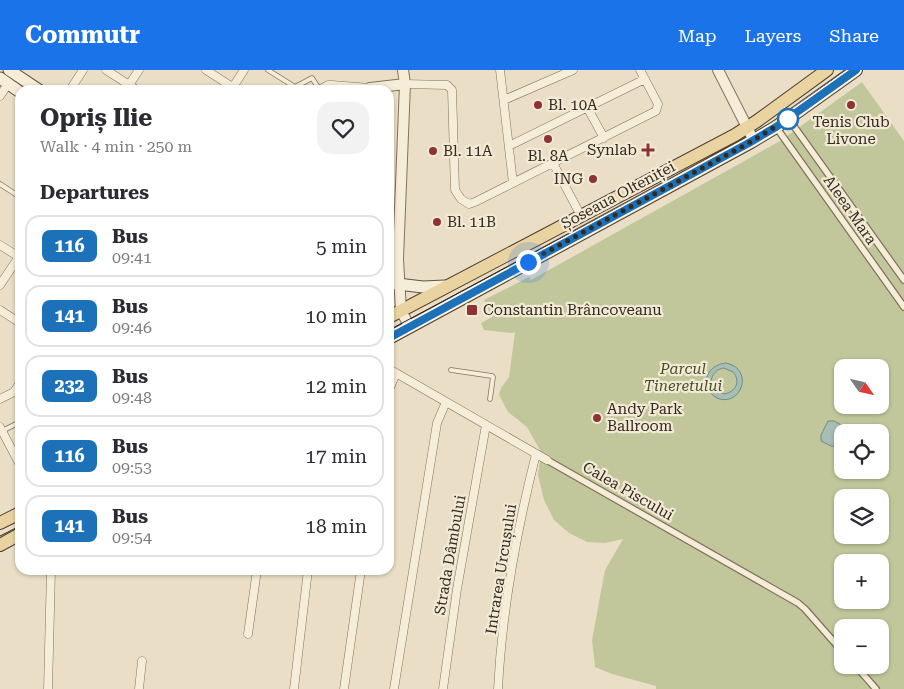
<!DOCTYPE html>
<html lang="en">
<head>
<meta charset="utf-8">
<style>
	:root { --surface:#fff; --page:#f2f2f3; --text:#2b2b33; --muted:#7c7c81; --line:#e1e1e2; --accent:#1a73e8 }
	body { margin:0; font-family:"Roboto Serif",serif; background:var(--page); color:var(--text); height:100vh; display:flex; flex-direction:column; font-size:19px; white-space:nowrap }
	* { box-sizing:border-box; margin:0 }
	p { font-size:16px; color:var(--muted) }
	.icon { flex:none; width:28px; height:28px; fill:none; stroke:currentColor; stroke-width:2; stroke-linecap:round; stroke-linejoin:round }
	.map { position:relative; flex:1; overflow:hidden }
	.panel { position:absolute; left:15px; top:15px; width:379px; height:490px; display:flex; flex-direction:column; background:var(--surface); border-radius:15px; box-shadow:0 1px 4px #0004 }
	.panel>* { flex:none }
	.badge { padding:0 10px; border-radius:8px; font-size:18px; line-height:32px }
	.needle { width:32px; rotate:124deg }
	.controls { position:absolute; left:834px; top:289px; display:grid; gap:10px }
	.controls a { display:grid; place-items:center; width:55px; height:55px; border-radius:10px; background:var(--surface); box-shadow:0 1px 4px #0004; font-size:25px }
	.you { position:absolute; width:25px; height:25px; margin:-12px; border:4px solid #fff; border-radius:50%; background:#1a73e8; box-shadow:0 0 0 8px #1a73e833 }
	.map>.badge { position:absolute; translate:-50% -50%; box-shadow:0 0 0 2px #fff }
	h2 { padding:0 25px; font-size:19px; line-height:45px }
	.round { display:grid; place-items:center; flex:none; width:52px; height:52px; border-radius:15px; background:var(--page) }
	.headline { display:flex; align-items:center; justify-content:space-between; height:85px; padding:0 25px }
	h1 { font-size:24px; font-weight:700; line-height:38px }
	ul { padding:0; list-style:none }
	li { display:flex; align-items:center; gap:15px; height:62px; margin:0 10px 8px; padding:0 15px; border:2px solid var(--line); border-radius:15px }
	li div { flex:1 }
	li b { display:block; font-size:19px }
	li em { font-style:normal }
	li .badge { min-width:55px; font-weight:700; text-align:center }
	header { display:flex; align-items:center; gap:30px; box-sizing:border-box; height:70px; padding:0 25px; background:var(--accent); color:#fff }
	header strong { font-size:24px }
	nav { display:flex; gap:28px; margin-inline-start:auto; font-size:18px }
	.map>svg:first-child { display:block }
	.green { fill:#c2c79b; fill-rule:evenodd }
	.water { fill:#a7beb7; stroke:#6f8b84; fill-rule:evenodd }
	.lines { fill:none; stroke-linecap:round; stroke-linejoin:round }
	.service-casing { stroke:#83725d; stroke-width:5.5 }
	.pedestrian-casing { stroke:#83725d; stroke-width:8 }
	.minor-casing { stroke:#83725d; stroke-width:9 }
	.tertiary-casing { stroke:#83725d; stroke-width:12 }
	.secondary-casing { stroke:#655341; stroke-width:13 }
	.primary-casing { stroke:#524031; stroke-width:14 }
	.service { stroke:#f5edd8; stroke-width:4 }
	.pedestrian { stroke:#f5edd8; stroke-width:5.5 }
	.minor { stroke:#f5edd8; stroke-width:8 }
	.tertiary { stroke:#f5edd8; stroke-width:10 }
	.secondary { stroke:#f5edd8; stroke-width:11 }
	.primary { stroke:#e9d3a1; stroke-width:12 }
	.tram { stroke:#352a20; stroke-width:1 }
	.line-casing { stroke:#fff; stroke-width:11 }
	.line { stroke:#1d71b8; stroke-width:8 }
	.walk { stroke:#352a20; stroke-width:5; stroke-dasharray:0 9 }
	.poi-dot { fill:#8d3334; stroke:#f2ead5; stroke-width:2 }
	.stop-dot { fill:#fff; stroke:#1d71b8; stroke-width:2.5 }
	.labels { text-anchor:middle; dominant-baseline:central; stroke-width:4.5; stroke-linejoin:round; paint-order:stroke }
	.poi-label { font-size:15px; fill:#352a20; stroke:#f2ead5; text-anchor:start }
	.street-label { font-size:15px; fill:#352a20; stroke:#f2ead5 }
	.park-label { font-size:15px; font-style:italic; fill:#465028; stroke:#f2ead5 }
</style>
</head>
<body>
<header>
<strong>Commutr</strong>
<nav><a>Map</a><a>Layers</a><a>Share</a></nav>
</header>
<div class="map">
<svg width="904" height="619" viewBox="0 0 904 619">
	<rect width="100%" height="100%" fill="#eadfc6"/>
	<path class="green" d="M862,12l42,59v548h-248v-3l-44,-12 -17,-7 -3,-27 13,-70 18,-31 -18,4 -18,-1 -18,-9 -15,-13 -10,-20 -6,-25 3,-23 -14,-25 -19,-15 -9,-17 2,-7 8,-11 6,-45 -4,1 -27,-3 -3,-7 11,-6 -8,-17 45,-23 2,3 249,-139zM842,298h38v37h-38zM842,362h38v38h-38zM842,428h38v37h-38zM842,492h38v38h-38zM842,558h38v37h-38z"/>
	<path class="water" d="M726,293c29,6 15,45 -9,35 -4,-2 -8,-6 -10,-11 -4,-13 7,-23 19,-24zM724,298l9,4c8,9 3,20 -9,22l-8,-3 -5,-9c1,-8 5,-13 13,-14z
		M828,351h6l9,5 1,4 -9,16h-4l-10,-5v-6z"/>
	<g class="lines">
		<defs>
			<path id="service" d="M268,0l27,17 17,-9 8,12
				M0,114l20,13
				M451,300l41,6 1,1 -3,22
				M2,361l18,-9"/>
			<path id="pedestrian" d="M788,48l116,162
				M776,57l128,180
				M547,390l251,143 7,6 37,42
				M855,595l21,24"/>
			<path id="minor" d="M106,0l31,20
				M206,0l31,20
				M500,0l13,113
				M405,14l42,1 5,5 3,100 6,9 8,5 6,-2 181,-91 2,-7 -18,-34
				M129,15l10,-15
				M233,17l11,-17
				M70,20l13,-20
				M319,20l9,-5h4l38,3
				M0,26l8,-12
				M504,30l69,-30
				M587,37l17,31
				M509,76l136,-67
				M553,93l28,53
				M0,175l19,12
				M0,215l20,-30
				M0,240l20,13
				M389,299l158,91
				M389,320l7,-17
				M0,329l14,-7 6,-9
				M0,357l20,38
				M248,564l9,-64
				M48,619l3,-119
				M139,619l3,-28
				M294,619l14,-119
				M344,619l17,-119
				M394,619l43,-266 9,-21
				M443,619l14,-100 29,-164
				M498,619c4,-78 19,-160 38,-235"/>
			<path id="tertiary" d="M403,0l2,14 -7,175 3,52 9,16
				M718,0l36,71
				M370,20v-2l35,-4"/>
			<path id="secondary" d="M9,0l30,20
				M0,8l20,14
				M389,213l34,4 22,-1"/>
			<path id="primary" d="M389,247l346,-182 22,-14 70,-51
				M389,268l362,-196 25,-15 80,-57
				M0,453l20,-10
				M0,475l20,-11"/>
		</defs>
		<use href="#service" class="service-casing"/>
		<use href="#pedestrian" class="pedestrian-casing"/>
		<use href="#minor" class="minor-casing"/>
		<use href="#tertiary" class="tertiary-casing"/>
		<use href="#secondary" class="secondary-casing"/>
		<use href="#primary" class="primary-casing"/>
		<use href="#service" class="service"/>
		<use href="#pedestrian" class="pedestrian"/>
		<use href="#minor" class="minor"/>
		<use href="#tertiary" class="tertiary"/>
		<use href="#secondary" class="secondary"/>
		<use href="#primary" class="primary"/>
		<path class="tram" d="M389,260l349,-186 28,-16 80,-58
			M0,466l20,-10"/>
	</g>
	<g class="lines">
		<defs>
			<path id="line" d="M389,268l358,-194 29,-17 80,-57"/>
		</defs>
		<use href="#line" class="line-casing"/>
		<use href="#line" class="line"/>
		<path class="walk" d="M528,192l219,-118 41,-25"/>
	</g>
	<g class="poi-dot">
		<circle cx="538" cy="35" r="5"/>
		<circle cx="851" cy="35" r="5"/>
		<circle cx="548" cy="69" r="5"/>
		<path d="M645.5 72.5h5v5h5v5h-5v5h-5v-5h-5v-5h5z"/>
		<circle cx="433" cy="81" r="5"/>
		<circle cx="593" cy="109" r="5"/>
		<circle cx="437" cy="152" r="5"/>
		<rect x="466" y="234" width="12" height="12" rx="2.5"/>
		<circle cx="597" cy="348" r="5"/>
	</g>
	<circle class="stop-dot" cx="788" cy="49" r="10"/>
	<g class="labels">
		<g class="poi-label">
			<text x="548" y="35">Bl. 10A</text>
			<text x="851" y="52" text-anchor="middle">Tenis Club<tspan x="851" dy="17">Livone</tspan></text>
			<text x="637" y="80" text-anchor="end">Synlab</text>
			<text x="443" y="81">Bl. 11A</text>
			<text x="548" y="86" text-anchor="middle">Bl. 8A</text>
			<text x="583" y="109" text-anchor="end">ING</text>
			<text x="447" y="152">Bl. 11B</text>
			<text x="483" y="240">Constantin Brâncoveanu</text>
			<text x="607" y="339">Andy Park<tspan x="607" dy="17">Ballroom</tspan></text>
		</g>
		<g class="street-label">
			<text transform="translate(618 125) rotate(-28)">Șoseaua Olteniței</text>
			<text transform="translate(850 140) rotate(55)">Aleea Mara</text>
			<text transform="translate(628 421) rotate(30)">Calea Piscului</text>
			<text transform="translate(450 485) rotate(-80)">Strada Dâmbului</text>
			<text transform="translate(501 499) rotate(-81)">Intrarea Urcușului</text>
		</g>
		<g class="park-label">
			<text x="683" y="299">Parcul<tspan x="683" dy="17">Tineretului</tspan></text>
		</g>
	</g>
</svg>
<div class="controls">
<a><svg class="needle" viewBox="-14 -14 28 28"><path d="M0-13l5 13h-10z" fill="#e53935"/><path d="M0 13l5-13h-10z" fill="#7c7c81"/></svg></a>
<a><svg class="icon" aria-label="locate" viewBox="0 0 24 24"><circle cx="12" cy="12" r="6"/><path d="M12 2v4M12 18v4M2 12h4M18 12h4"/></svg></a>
<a><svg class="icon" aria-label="layers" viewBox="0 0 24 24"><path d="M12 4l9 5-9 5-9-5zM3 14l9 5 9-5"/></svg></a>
<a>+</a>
<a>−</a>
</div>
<div class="you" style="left:528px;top:192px"></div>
<section class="panel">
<div class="headline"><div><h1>Opriș Ilie</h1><p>Walk · 4 min · 250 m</p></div><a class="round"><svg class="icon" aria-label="heart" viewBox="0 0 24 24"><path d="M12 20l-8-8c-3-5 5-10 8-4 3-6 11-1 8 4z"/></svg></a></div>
<h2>Departures</h2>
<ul>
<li><span class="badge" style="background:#1d71b8;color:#fff">116</span><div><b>Bus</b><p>09:41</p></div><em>5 min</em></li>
<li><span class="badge" style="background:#1d71b8;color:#fff">141</span><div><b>Bus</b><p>09:46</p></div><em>10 min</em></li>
<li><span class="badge" style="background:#1d71b8;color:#fff">232</span><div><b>Bus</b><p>09:48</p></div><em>12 min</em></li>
<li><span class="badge" style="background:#1d71b8;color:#fff">116</span><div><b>Bus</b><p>09:53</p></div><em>17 min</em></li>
<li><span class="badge" style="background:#1d71b8;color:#fff">141</span><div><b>Bus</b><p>09:54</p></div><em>18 min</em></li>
</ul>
</section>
</div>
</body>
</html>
